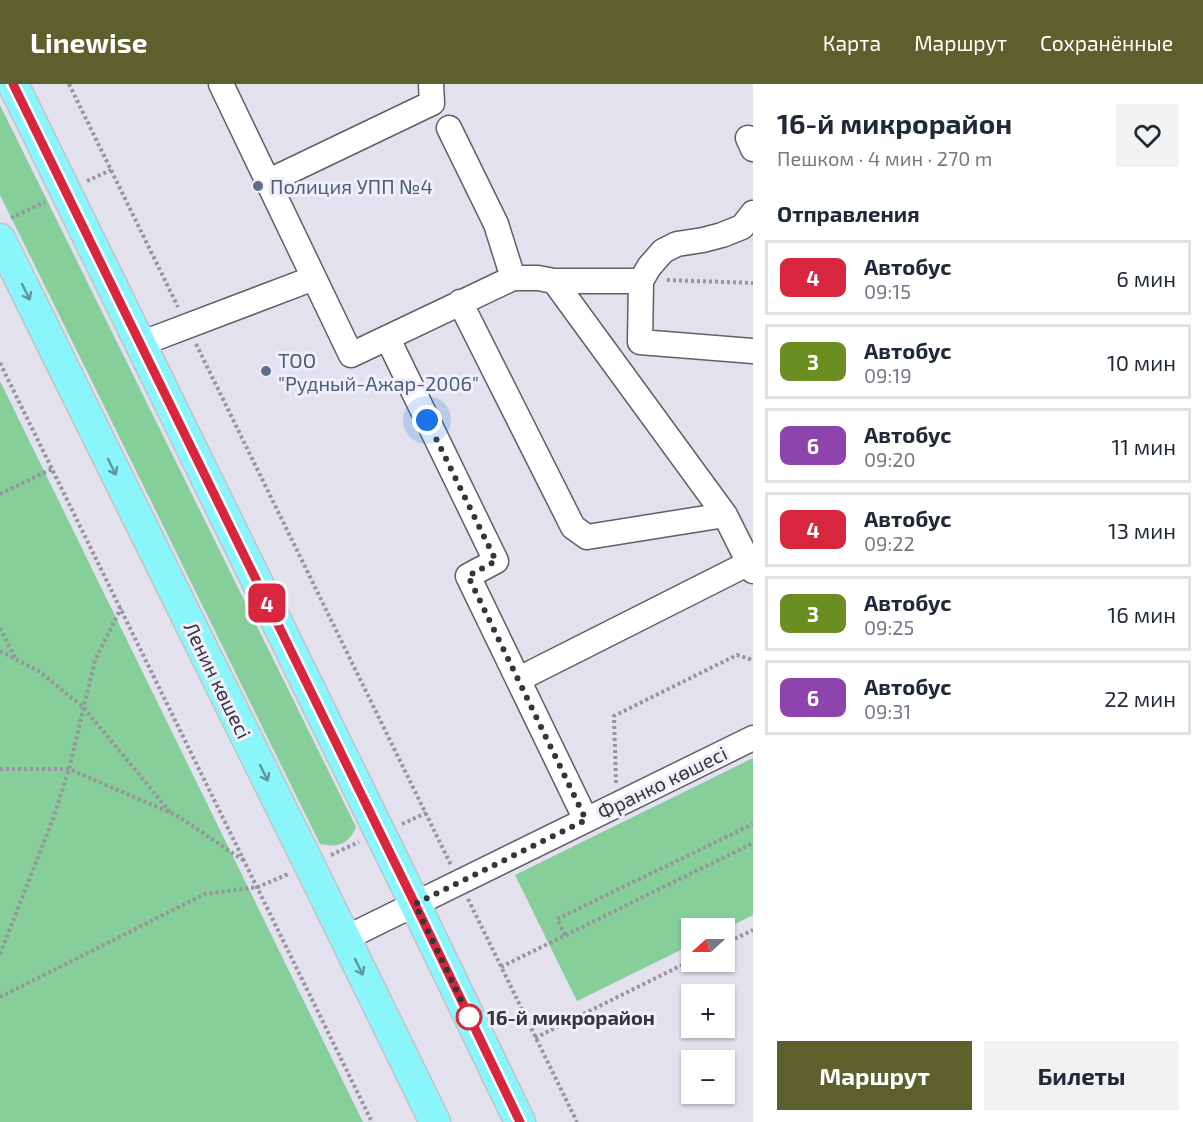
<!DOCTYPE html>
<html lang="ru">
<head>
<meta charset="utf-8">
<style>
	:root { --surface:#fff; --page:#f2f2f3; --text:#1f2937; --muted:#747a83; --line:#e0e1e3; --accent:#5b602d }
	body { margin:0; font-family:"Exo 2",sans-serif; background:var(--page); color:var(--text); height:100vh; display:flex; flex-direction:column; font-size:22px; white-space:nowrap }
	* { box-sizing:border-box; margin:0 }
	p { font-size:20px; color:var(--muted) }
	.icon { flex:none; width:33px; height:33px; fill:none; stroke:currentColor; stroke-width:2; stroke-linecap:round; stroke-linejoin:round }
	.map { position:relative; flex:1; overflow:hidden }
	.drawer { display:flex; flex-direction:column; background:var(--surface); width:450px }
	.drawer>* { flex:none }
	.badge { padding:0 12px; border-radius:9px; font-size:21px; line-height:39px }
	.needle { width:39px; rotate:249deg }
	.fabs { position:absolute; left:681px; top:834px; display:grid; gap:12px }
	.fabs a { display:grid; place-items:center; width:54px; height:54px; border-radius:0px; background:var(--surface); box-shadow:0 2px 4px #0004; font-size:30px }
	.you { position:absolute; width:30px; height:30px; margin:-15px; border:4px solid #fff; border-radius:50%; background:#1a73e8; box-shadow:0 0 0 9px #1a73e833 }
	.map>.badge { position:absolute; translate:-50% -50%; box-shadow:0 0 0 3px #fff }
	h2 { padding:0 24px; font-size:22px; line-height:54px }
	.round { display:grid; place-items:center; flex:none; width:63px; height:63px; border-radius:0px; background:var(--page) }
	.head { display:flex; align-items:center; justify-content:space-between; height:102px; padding:0 24px }
	h1 { font-size:28px; font-weight:700; line-height:45px }
	.primary-button { display:flex; gap:12px; margin-top:auto; padding:12px 24px }
	.primary-button a { flex:1; height:69px; border-radius:0px; background:var(--accent); color:#fff; font-size:24px; font-weight:700; line-height:69px; text-align:center }
	.primary-button a+a { background:var(--page); color:var(--text) }
	ul { padding:0; list-style:none }
	li { display:flex; align-items:center; gap:18px; height:75px; margin:0 12px 9px; padding:0 12px; border:3px solid var(--line); border-radius:0px }
	li div { flex:1 }
	li b { display:block; font-size:22px }
	li em { font-style:normal }
	li .badge { min-width:66px; font-weight:700; text-align:center }
	header { display:flex; align-items:center; gap:36px; box-sizing:border-box; height:84px; padding:0 30px; background:var(--accent); color:#fff }
	header strong { font-size:28px }
	nav { display:flex; gap:33px; margin-inline-start:auto; font-size:21px }
	main { display:flex; flex:1; min-height:0 }
	.map>svg:first-child { display:block }
	.green { fill:#86ce9a }
	.lines { fill:none; stroke-linecap:round; stroke-linejoin:round }
	.minor-casing { stroke:#5f5f69; stroke-width:27 }
	.major-casing { stroke:#c3c3c4; stroke-width:33 }
	.path { stroke:#96959e; stroke-width:4; stroke-dasharray:3 3; stroke-linecap:butt }
	.minor { stroke:#fff; stroke-width:24 }
	.major { stroke:#8bf5fc; stroke-width:30 }
	.oneway { stroke:#60969b }
	.line-casing { stroke:#fff; stroke-width:14 }
	.line { stroke:#d7263d; stroke-width:9 }
	.walk { stroke:#36363a; stroke-width:6; stroke-dasharray:0 10.8 }
	.service-dot { fill:#5c6f8a; stroke:#efeefb; stroke-width:2 }
	.stop-dot { fill:#fff; stroke:#d7263d; stroke-width:3 }
	.labels { text-anchor:middle; dominant-baseline:central; stroke-width:6; stroke-linejoin:round; paint-order:stroke }
	.service-label { font-size:20px; fill:#4e5e75; stroke:#efeefb; text-anchor:start }
	.street-label { font-size:20px; fill:#36363a; stroke:#efeefb }
	.stop-label { font-size:20px; font-weight:bold; fill:#36363a; stroke:#efeefb; text-anchor:start }
</style>
</head>
<body>
<header>
<strong>Linewise</strong>
<nav><a>Карта</a><a>Маршрут</a><a>Сохранённые</a></nav>
</header>
<main>
<div class="map">
<svg width="753" height="1038" viewBox="0 0 753 1038">
	<rect width="100%" height="100%" fill="#e2e1ed"/>
	<path class="green" d="M0,21l356,722c-7,17 -18,21 -36,17l-320,-649z
		M0,297l363,741h-363z
		M753,674v157l-28,14 -33,-1 -1,17 -114,56 -62,-126z"/>
	<g class="lines">
		<defs>
			<path id="minor" d="M221,0l130,271 162,-77h25l16,3h87
				M449,44l47,96 17,54
				M748,54l5,11
				M267,98l165,-79 -1,-19
				M753,129l-11,14 -20,8 -19,5 -26,4 -14,7 -14,16 -8,14 -1,61 113,9
				M554,197l171,234 24,48
				M460,218l113,225 14,10 138,-22
				M388,255l108,222 -28,15 118,244
				M140,260l174,-66
				M519,595l230,-116 4,8
				M346,854l407,-200"/>
			<path id="major" d="M13,0l402,820 105,218
				M0,155l309,625 126,258"/>
		</defs>
		<use href="#minor" class="minor-casing"/>
		<use href="#major" class="major-casing"/>
		<path class="path" d="M69,0l109,223
			M87,97l24,-11
			M11,134l34,-16
			M667,196l86,3
			M196,260l255,521
			M0,279l372,759
			M0,410l52,-25
			M0,544l16,31
			M0,567l40,21 44,36 86,104
			M0,685h69l107,46 67,45
			M616,699l-2,-67 123,-61 16,5
			M402,740l24,-11
			M331,771l28,-13
			M468,815l109,223
			M565,851l-8,-16 196,-95
			M724,860l29,-14
			M0,870l53,-135 16,-50 26,-109 26,-52
			M501,883l252,-124
			M0,913l205,-103 53,-7 30,-13
			M535,954l157,-78"/>
		<use href="#minor" class="minor"/>
		<use href="#major" class="major"/>
	</g>
	<defs><path id="oneway-shaft" d="M-6 0H5M1.5-3L5.5 0L1.5 3" fill="none" stroke-width="1.6" stroke-linecap="round" stroke-linejoin="round" transform="scale(1.5)"/></defs>
	<g class="oneway">
		<use href="#oneway-shaft" transform="translate(26 208) rotate(64)"/>
		<use href="#oneway-shaft" transform="translate(112 383) rotate(64)"/>
		<use href="#oneway-shaft" transform="translate(264 689) rotate(64)"/>
		<use href="#oneway-shaft" transform="translate(359 883) rotate(64)"/>
	</g>
	<g class="lines">
		<defs>
			<path id="line" d="M13,0l402,820 105,218"/>
		</defs>
		<use href="#line" class="line-casing"/>
		<use href="#line" class="line"/>
		<path class="walk" d="M427,336l69,141 -28,15 118,244 -171,84 57,119 -3,-6"/>
	</g>
	<g class="service-dot">
		<circle cx="258" cy="102" r="6"/>
		<circle cx="266" cy="287" r="6"/>
	</g>
	<circle class="stop-dot" cx="469" cy="933" r="12"/>
	<g class="labels">
		<g class="service-label">
			<text x="270" y="102">Полиция УПП №4</text>
			<text x="278" y="276">ТОО<tspan x="278" dy="23">"Рудный-Ажар-2006"</tspan></text>
		</g>
		<g class="street-label">
			<text transform="translate(218 596) rotate(64)">Ленин көшесі</text>
			<text transform="translate(662 698) rotate(-26)">Франко көшесі</text>
		</g>
		<g class="stop-label">
			<text x="487" y="933">16-й микрорайон</text>
		</g>
	</g>
</svg>
<div class="fabs">
<a><svg class="needle" viewBox="-14 -14 28 28"><path d="M0-13l5 13h-10z" fill="#e53935"/><path d="M0 13l5-13h-10z" fill="#747a83"/></svg></a>
<a>+</a>
<a>−</a>
</div>
<div class="you" style="left:427px;top:336px"></div>
<b class="badge" style="left:267px;top:519px;background:#d7263d;color:#fff">4</b>
</div>
<section class="drawer">
<div class="head"><div><h1>16-й микрорайон</h1><p>Пешком · 4 мин · 270 m</p></div><a class="round"><svg class="icon" aria-label="heart" viewBox="0 0 24 24"><path d="M12 20l-8-8c-3-5 5-10 8-4 3-6 11-1 8 4z"/></svg></a></div>
<h2>Отправления</h2>
<ul>
<li><span class="badge" style="background:#d7263d;color:#fff">4</span><div><b>Автобус</b><p>09:15</p></div><em>6 мин</em></li>
<li><span class="badge" style="background:#6b8e23;color:#fff">3</span><div><b>Автобус</b><p>09:19</p></div><em>10 мин</em></li>
<li><span class="badge" style="background:#8e44ad;color:#fff">6</span><div><b>Автобус</b><p>09:20</p></div><em>11 мин</em></li>
<li><span class="badge" style="background:#d7263d;color:#fff">4</span><div><b>Автобус</b><p>09:22</p></div><em>13 мин</em></li>
<li><span class="badge" style="background:#6b8e23;color:#fff">3</span><div><b>Автобус</b><p>09:25</p></div><em>16 мин</em></li>
<li><span class="badge" style="background:#8e44ad;color:#fff">6</span><div><b>Автобус</b><p>09:31</p></div><em>22 мин</em></li>
</ul>
<div class="primary-button"><a>Маршрут</a><a>Билеты</a></div>
</section>
</main>
</body>
</html>
